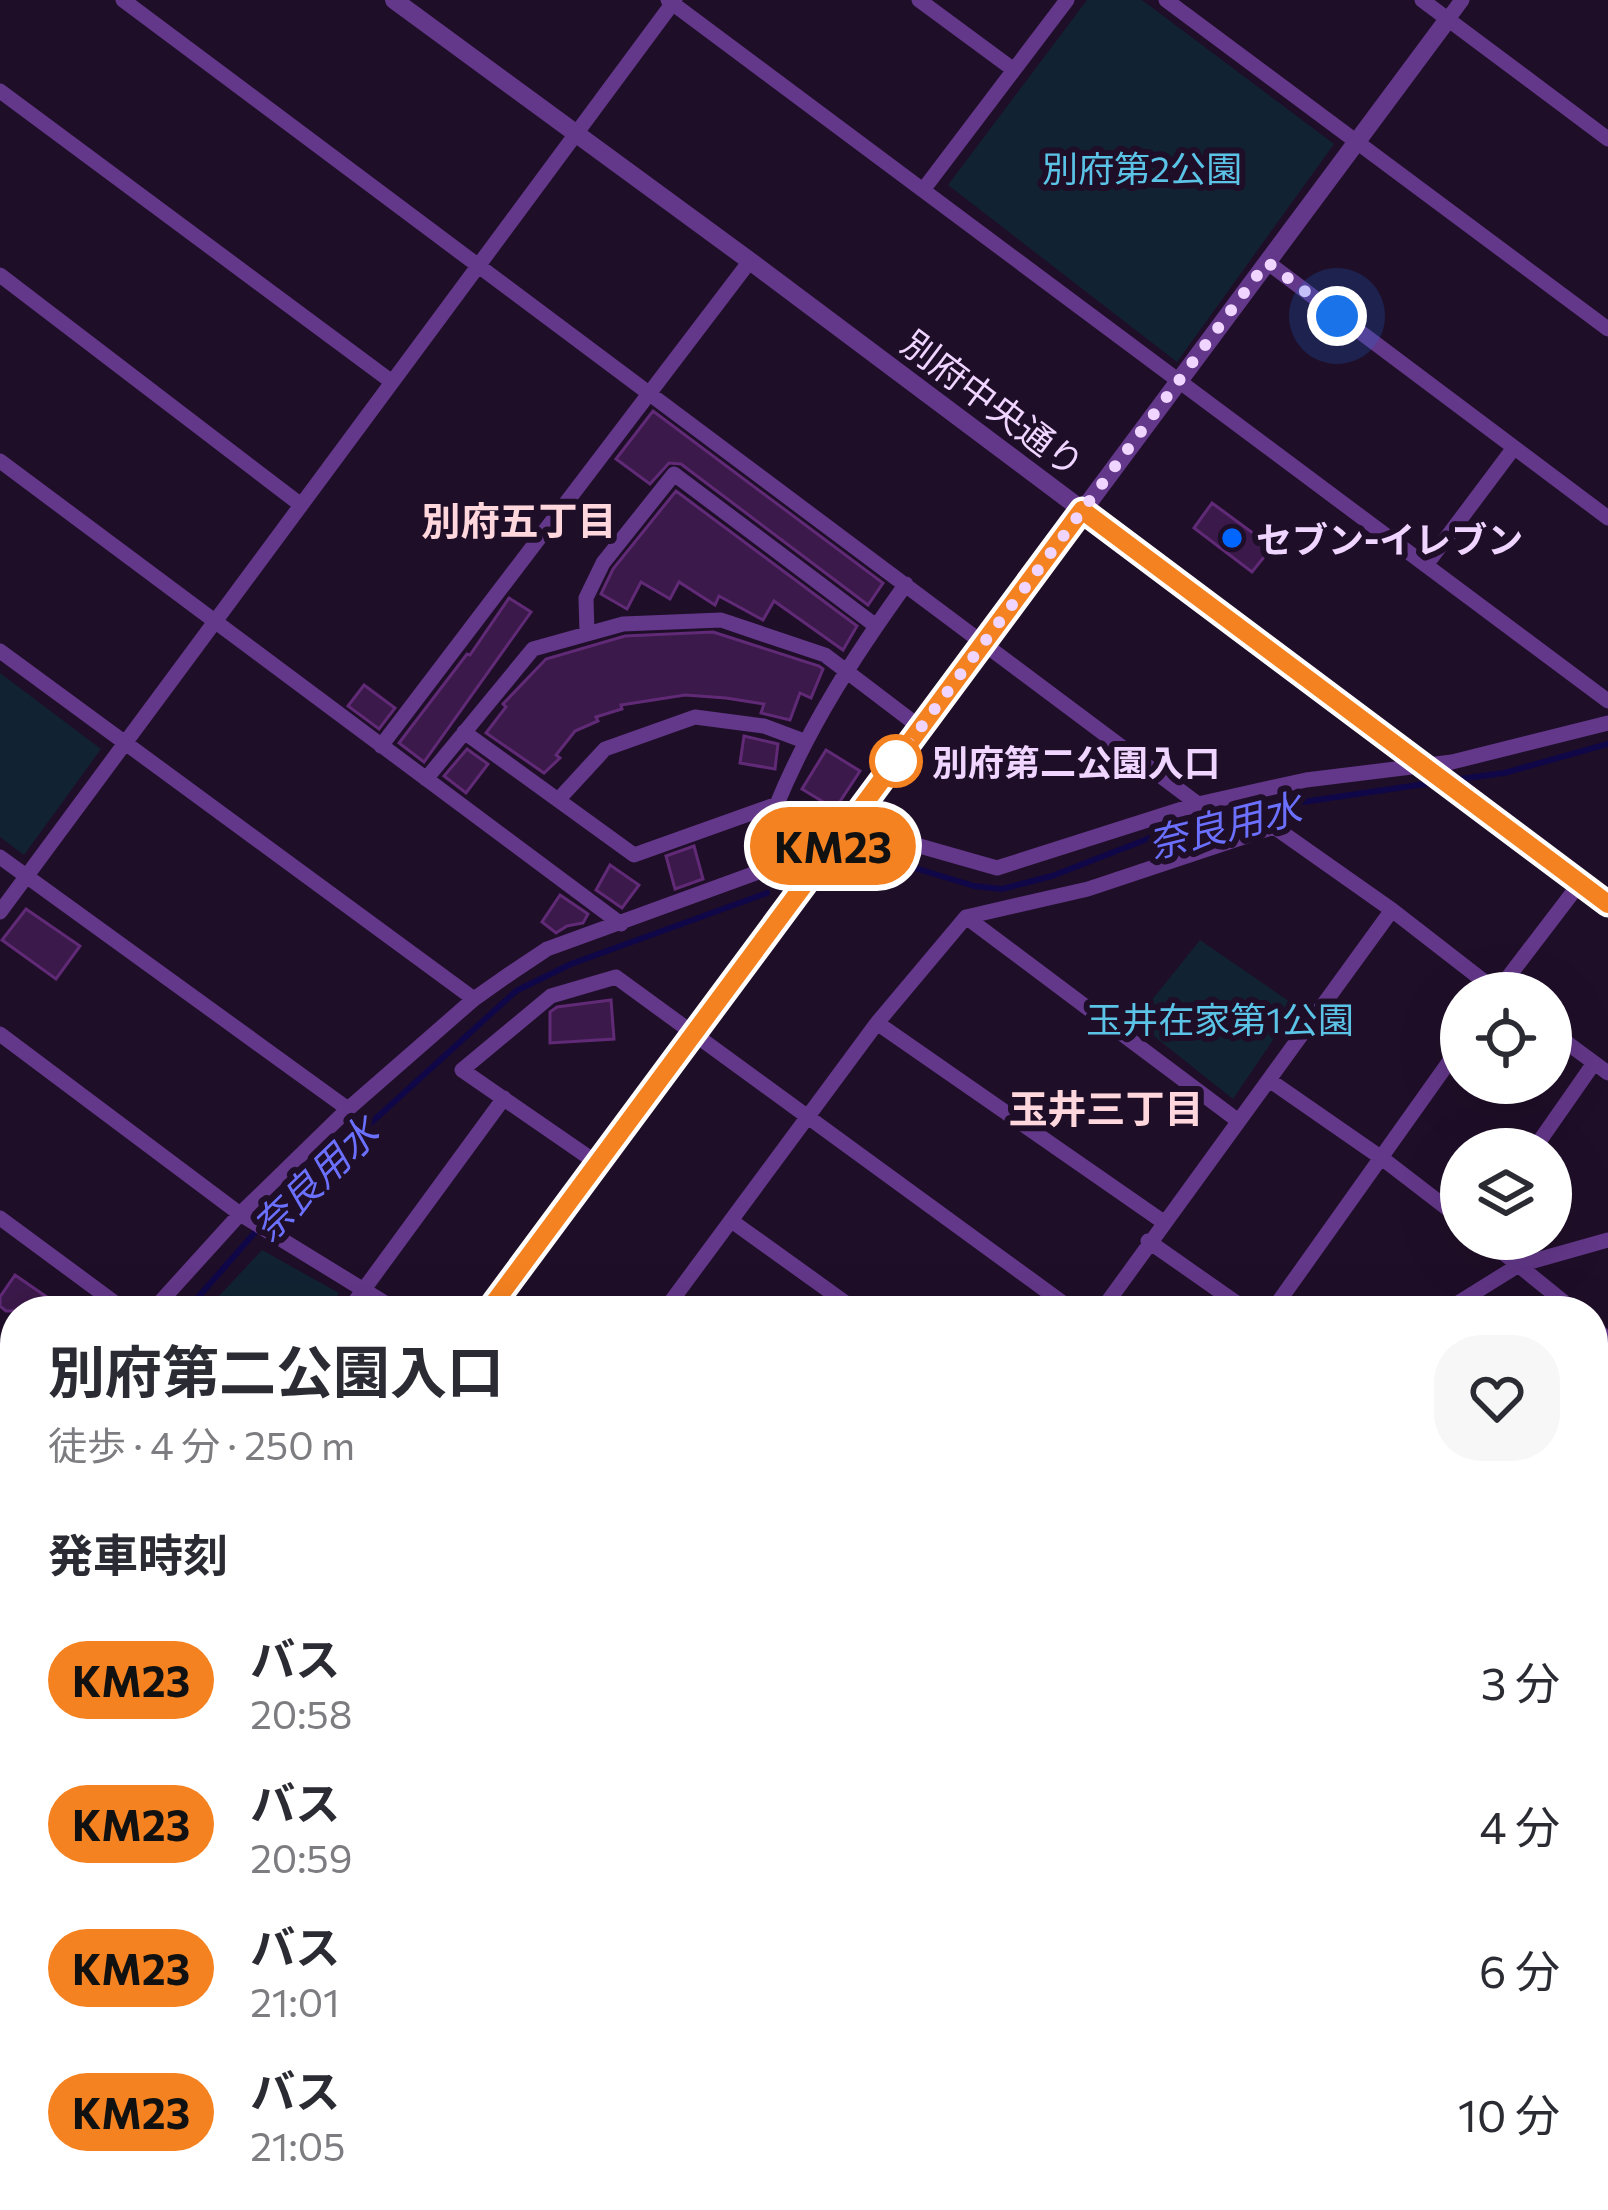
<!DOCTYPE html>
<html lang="ja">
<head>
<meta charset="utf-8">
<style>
	:root { --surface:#fff; --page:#f7f7f7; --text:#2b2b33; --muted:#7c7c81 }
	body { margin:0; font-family:Commissioner,"Noto Sans JP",sans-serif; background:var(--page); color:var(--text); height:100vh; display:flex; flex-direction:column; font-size:45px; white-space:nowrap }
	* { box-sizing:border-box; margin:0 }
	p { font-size:39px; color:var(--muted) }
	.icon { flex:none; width:66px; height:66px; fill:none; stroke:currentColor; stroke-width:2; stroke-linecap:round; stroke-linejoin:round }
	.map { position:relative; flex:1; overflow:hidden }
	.sheet { position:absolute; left:0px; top:1296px; width:1608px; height:915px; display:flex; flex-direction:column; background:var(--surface); border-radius:48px 48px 0 0; box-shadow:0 12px 48px #0002 }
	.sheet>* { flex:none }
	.badge { padding:0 24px; border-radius:39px; font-size:42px; line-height:78px }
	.tools { position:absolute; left:1440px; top:972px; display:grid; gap:24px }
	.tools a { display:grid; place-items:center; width:132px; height:132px; border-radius:50%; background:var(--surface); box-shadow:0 12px 48px #0002; font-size:60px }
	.you { position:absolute; width:60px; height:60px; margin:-30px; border:9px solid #fff; border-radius:50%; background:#1a73e8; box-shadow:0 0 0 18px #1a73e833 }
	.map>.badge { position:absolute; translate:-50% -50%; box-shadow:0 0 0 6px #fff }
	h2 { padding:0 48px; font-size:45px; line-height:108px }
	.round { display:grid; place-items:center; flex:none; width:126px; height:126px; border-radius:48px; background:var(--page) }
	.summary { display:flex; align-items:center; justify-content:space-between; height:204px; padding:0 48px }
	h1 { font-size:57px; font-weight:700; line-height:90px }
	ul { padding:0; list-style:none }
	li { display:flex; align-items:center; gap:36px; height:144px; padding:0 48px }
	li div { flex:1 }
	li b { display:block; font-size:45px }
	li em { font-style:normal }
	li .badge { min-width:132px; font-weight:700; text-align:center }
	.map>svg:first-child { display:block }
	.green { fill:#112332 }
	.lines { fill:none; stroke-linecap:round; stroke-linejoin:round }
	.stream { stroke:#100748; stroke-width:6 }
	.building { fill:#3b194a; stroke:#602a77; stroke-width:3 }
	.minor { stroke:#633789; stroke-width:15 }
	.tertiary { stroke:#633789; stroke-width:18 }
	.secondary { stroke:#b96cff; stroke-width:21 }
	.line-casing { stroke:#fff; stroke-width:27 }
	.line { stroke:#f58220; stroke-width:18 }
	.walk { stroke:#efd5ff; stroke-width:12; stroke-dasharray:0 21.6 }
	.poi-dot { fill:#0166ff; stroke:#1f0e28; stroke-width:4.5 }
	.stop-dot { fill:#fff; stroke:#f58220; stroke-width:6 }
	.labels { text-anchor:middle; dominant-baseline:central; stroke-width:12; stroke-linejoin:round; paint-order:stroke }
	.park-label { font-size:36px; fill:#5ac3e6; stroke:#1f0e28 }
	.street-label { font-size:36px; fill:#efd5ff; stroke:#1f0e28 }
	.poi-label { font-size:36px; font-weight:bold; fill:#efd5ff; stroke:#1f0e28; text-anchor:start }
	.stop-label { font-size:36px; font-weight:bold; fill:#efd5ff; stroke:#1f0e28; text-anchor:start }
	.neighbourhood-label { font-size:39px; font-weight:bold; fill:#ffd7dc; stroke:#1f0e28 }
	.water-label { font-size:39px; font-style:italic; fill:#6b70ff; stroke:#1f0e28 }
</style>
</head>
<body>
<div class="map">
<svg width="1608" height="2210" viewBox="0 0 1608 2210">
	<rect width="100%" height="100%" fill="#1f0e28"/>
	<path class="green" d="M1087,0h55l192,144 -157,218 -229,-177z
		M0,673l101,76 -77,106 -24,-18z
		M1200,940l96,66 -63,93 -98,-78z
		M262,1250l77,43 -12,18h-122z"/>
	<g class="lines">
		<path class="stream" d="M1452,780l52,-7 104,-29
			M844,869l51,-7 79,24 28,3 50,-13 111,-43 78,-22 198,-29
			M186,1311l86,-98 244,-222 55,-27 196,-71
			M0,1568l15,-21"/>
	</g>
	<path class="building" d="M653,411l230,172 -15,22 -187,-141 -12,-1 -19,21 -34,-25z
		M676,491l181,135 -14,24 -69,-49 -11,19 -44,-24 -4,9 -36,-23 -9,17 -29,-17 -14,27 -26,-15 12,-25z
		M1212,503l60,44 -20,25 -58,-44z
		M509,598l22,14 -107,150 -25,-19 68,-89 3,1z
		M713,632l106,34 4,3 -12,29 -11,-5 -10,27 -29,-7 3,-9 -38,-6 -41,-3 -64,10 1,4 -26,8 2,4 -23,10 -19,24 4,3 -16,15 -58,-40 20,-26 -3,-3 43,-45 79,-23z
		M364,685l31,23 -16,21 -31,-23z
		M744,736l34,8 -3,25 -35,-6z
		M467,749l21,15 -22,29 -22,-17z
		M826,750l34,21 -25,38 -33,-20z
		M694,846l9,33 -28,10 -9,-33z
		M610,865l29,20 -17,23 -26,-18z
		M560,895l28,19 -5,9 -16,3 -11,7 -14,-11z
		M26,909l54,37 -24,33 -54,-39z
		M611,1000l3,39 -64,4v-31l7,-5z
		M15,1275l52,36h-61l-6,-5v-9z"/>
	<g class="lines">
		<path class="minor" d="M123,0l1075,804
			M668,0l940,701
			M919,0l95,70
			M1166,0l442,329
			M1422,0l186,139
			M1448,19l14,-19
			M0,91l392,291
			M923,190l144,-190
			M1267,262l341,256
			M0,275l301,230
			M0,461l621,463
			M1426,565l87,-116
			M587,634l-1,-36 17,-35 71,-89 202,152
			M0,651l474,348
			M464,732l170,123 143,-51c33,-80 78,-149 129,-220
			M381,746l369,-485
			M426,779l107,-130 90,-25 98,-4 104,35 96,73
			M558,800l47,-51 90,-32 69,9 40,15
			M841,836l54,3 102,29 201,-64 108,-24 146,-18 156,-39
			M0,857l348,252
			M0,912l675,-912
			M966,917l271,203
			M1496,993l84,-110
			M877,1023l285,198
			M1551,1031l57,42
			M0,1034l240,180 158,97
			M1269,1080l114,79 78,60
			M1534,1149l60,-86
			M597,1163l-135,-93 89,-74 65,-19 458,334
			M0,1218l126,93
			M733,1222l124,89
			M1486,1239l89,72
			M1148,1241l100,70
			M152,1311l88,-97 108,-105 126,-110 37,-26 36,-24 225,-82 54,-10
			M348,1311l156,-213
			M664,1311l213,-288 89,-106 122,-28 186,-62 118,83 107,83
			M1101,1311l291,-401
			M1272,1311l189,-266
			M1445,1311l74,-46 89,-25
			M1593,1326l15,14
			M0,1406l15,11
			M1593,1475l15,13
			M0,1520l15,-23
			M1593,1555l15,-16
			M15,1580l-6,9 6,3
			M1593,1620l15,14
			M1593,1765l15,14
			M1593,1915l15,15
			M0,2049l15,-11
			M1593,2062l15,13
			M256,2196l15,14
			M421,2196l16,14
			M1236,2196l75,14
			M1429,2196l15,14
			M1578,2196l16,14
			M236,2210l13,-14
			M595,2210l3,-14
			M825,2210l5,-14
			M934,2210l3,-14
			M1402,2210l2,-14"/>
		<path class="tertiary" d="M394,0l356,261 858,643
			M488,1311l960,-1292
			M1593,2153l15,-23
			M1556,2210l9,-14"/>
		<path class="secondary" d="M0,1754l15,8
			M1003,2196l17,14"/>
	</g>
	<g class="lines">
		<defs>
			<path id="line" d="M488,1311l594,-801 526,394"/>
		</defs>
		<use href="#line" class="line-casing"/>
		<use href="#line" class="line"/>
		<path class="walk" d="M896,761l371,-499 70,54"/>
	</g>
	<circle class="poi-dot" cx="1232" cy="538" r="12"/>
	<circle class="stop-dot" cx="896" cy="761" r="24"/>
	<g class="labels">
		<g class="park-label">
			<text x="1142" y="167">別府第2公園</text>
			<text x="1220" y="1018">玉井在家第1公園</text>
		</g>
		<g class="street-label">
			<text transform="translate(994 402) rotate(37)">別府中央通り</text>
		</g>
		<g class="poi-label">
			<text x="1256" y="538">セブン-イレブン</text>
		</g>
		<g class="stop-label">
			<text x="932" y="761">別府第二公園入口</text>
		</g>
		<g class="neighbourhood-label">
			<text x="519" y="519">別府五丁目</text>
			<text x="1106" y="1107">玉井三丁目</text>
		</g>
		<g class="water-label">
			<text transform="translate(1224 824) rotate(-14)">奈良用水</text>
			<text transform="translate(314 1178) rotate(-44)">奈良用水</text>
		</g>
	</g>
</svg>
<div class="tools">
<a><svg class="icon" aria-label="locate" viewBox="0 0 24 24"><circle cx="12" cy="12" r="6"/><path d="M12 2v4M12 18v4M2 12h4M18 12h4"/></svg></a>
<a><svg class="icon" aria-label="layers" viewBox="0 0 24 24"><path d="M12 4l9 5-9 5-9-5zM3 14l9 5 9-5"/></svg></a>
</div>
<div class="you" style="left:1337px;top:316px"></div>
<b class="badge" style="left:833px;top:846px;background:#f58220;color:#111">KM23</b>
<section class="sheet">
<div class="summary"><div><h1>別府第二公園入口</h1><p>徒歩 · 4 分 · 250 m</p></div><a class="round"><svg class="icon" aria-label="heart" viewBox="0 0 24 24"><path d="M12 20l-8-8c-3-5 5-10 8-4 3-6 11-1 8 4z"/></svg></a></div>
<h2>発車時刻</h2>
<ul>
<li><span class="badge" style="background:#f58220;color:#111">KM23</span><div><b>バス</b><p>20:58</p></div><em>3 分</em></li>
<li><span class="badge" style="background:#f58220;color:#111">KM23</span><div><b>バス</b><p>20:59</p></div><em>4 分</em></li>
<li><span class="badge" style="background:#f58220;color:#111">KM23</span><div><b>バス</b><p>21:01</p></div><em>6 分</em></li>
<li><span class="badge" style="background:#f58220;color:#111">KM23</span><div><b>バス</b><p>21:05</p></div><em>10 分</em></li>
</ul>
</section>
</div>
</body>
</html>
